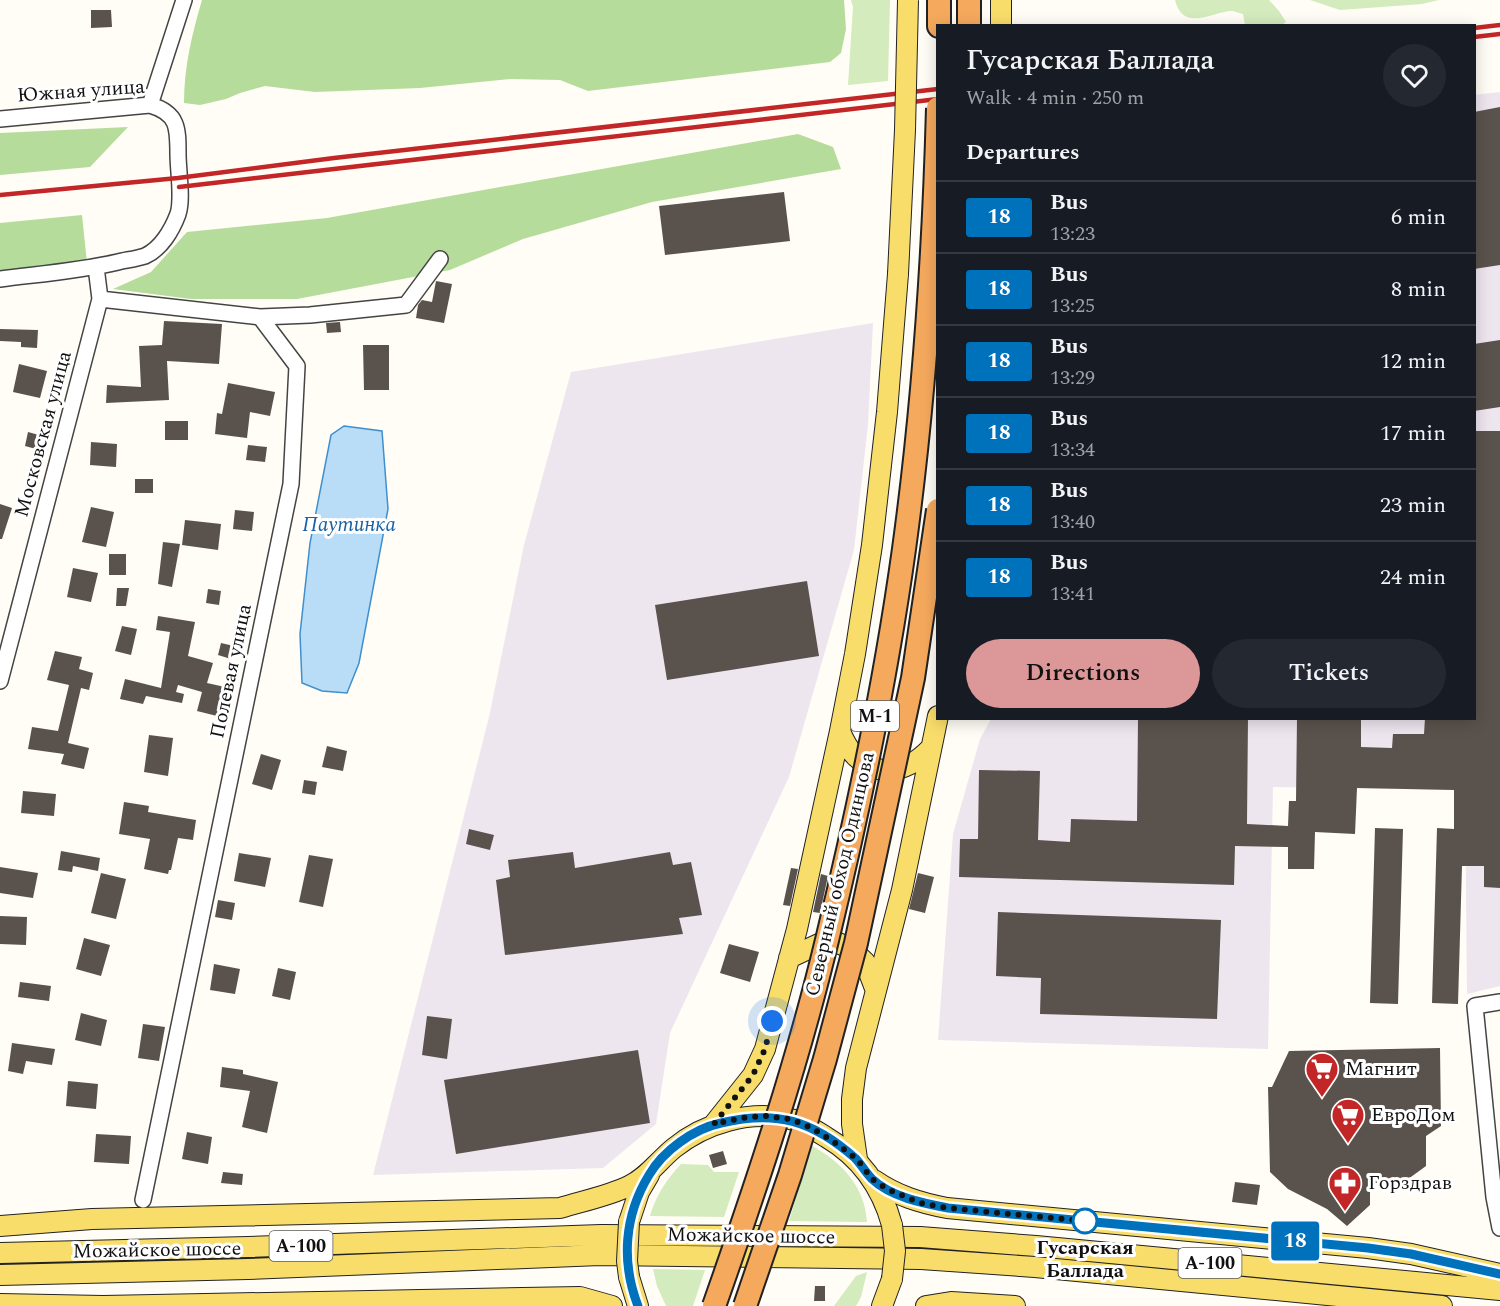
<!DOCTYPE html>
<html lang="en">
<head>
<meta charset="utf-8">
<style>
	:root { --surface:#171b24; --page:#242831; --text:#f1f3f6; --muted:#9ea1a6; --line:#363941; --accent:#dc9799 }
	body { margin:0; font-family:Spectral,serif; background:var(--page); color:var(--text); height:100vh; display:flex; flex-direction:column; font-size:22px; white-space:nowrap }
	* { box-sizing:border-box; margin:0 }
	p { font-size:20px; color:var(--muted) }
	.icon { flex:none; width:33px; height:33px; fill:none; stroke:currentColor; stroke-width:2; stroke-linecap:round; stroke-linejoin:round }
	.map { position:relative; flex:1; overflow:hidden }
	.side { position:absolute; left:936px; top:24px; width:540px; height:696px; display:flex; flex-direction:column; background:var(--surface); border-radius:0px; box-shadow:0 3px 15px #0003 }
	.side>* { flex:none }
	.badge { padding:0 12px; border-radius:4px; font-size:21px; line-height:39px }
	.you { position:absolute; width:30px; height:30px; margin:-15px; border:4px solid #fff; border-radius:50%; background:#1a73e8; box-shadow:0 0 0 9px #1a73e833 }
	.map>.badge { position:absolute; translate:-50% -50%; box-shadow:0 0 0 3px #fff }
	h2 { padding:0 30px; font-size:22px; line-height:54px }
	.round { display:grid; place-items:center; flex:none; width:63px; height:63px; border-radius:32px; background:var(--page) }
	.overview { display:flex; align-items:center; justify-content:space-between; height:102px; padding:0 30px }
	h1 { font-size:28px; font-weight:600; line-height:45px }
	.cta { display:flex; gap:12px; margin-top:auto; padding:12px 30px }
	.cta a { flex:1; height:69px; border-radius:36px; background:var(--accent); color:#111; font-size:24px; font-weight:600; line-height:69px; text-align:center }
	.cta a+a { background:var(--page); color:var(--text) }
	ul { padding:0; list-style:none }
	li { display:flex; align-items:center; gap:18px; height:72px; padding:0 30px; border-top:2px solid var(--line) }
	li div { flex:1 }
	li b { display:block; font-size:22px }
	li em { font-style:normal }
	li .badge { min-width:66px; font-weight:700; text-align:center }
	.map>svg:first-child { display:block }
	.industrial { fill:#eee6ef }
	.green { fill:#d3ebbd }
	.forest { fill:#b6dc9c }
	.water { fill:#b9ddf7; stroke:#3f8fcf; stroke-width:1.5 }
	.building { fill:#5a534d }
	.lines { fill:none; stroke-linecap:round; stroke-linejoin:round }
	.minor-casing { stroke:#444; stroke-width:18 }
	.major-casing { stroke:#222; stroke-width:22 }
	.highway-casing { stroke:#222; stroke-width:26 }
	.minor { stroke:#fff; stroke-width:15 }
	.major { stroke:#f9dd6b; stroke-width:20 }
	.highway { stroke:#f5a95d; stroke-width:22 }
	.rail { stroke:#c32627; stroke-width:4.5 }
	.major-bridge-casing { stroke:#222; stroke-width:22; stroke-linecap:butt }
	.highway-bridge-casing { stroke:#222; stroke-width:26; stroke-linecap:butt }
	.major-bridge { stroke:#f9dd6b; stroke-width:20 }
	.highway-bridge { stroke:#f5a95d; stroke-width:22 }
	.line-casing { stroke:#fff; stroke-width:14 }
	.line { stroke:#0072bc; stroke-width:9 }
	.walk { stroke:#111; stroke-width:6; stroke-dasharray:0 10.8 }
	.stop-dot { fill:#fff; stroke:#0072bc; stroke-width:3 }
	.labels { text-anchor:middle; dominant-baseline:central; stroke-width:6; stroke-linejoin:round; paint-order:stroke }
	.shield { fill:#fff; stroke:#585858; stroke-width:1.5 }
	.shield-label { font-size:18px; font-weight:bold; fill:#111 }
	.street-label { font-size:20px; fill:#111; stroke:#fff }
	.poi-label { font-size:20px; fill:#111; stroke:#fff; text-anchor:start }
	.stop-label { font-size:20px; font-weight:bold; fill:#111; stroke:#fff }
	.water-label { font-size:21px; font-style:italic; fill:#1761a5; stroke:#fff }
</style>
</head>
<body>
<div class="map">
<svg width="1500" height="1306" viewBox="0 0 1500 1306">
	<rect width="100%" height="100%" fill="#fffdf5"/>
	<path class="industrial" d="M1500,92v894l-33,8 -2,-204 -192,-3 -5,262 -330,-9 15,-206 27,-95 11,-20 483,-1v-623z
		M873,323l-5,102 -14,125 -65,227 -119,256 -14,91 -53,44 -230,7 116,-458 35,-172 47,-173z"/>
	<path class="green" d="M851,0h39l-2,81 -40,4 5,-78z
		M1175,0h94l10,11 7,11 -4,3h-37l-2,-11c-4,-1 -7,-2 -10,-3 -18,-1 -50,23 -58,-11z
		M1310,0h129l-17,4 -82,6z
		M812,1146c30,16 53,41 55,76l-78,-1z
		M681,1164l27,1 6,7h25l-15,45 -74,-1c6,-21 17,-37 31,-52z
		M653,1269l52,1 -12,36h-27l-9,-20z
		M867,1272l-6,25 -5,9h-22l22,-30z"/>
	<path class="forest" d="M202,0h642l2,29 -5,24 -11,9 -242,29 -28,-11 -49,-1 -91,9 -105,4 -50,-6 -25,7 -14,6 -26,6 -16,-2c0,-36 8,-69 18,-103z
		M128,127l-38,40 -90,8v-42z
		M798,134l35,13 8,22 -189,33 -129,37 -73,31 -153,29h-106l-78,-10 38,-17 36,-40 140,-14z
		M82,215l5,48 -87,11v-51z"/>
	<path class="water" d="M344,426l38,5 6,78 -29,154 -12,30 -25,-2 -20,-8 -2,-49 10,-91 21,-108z"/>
	<path class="building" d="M91,10h20l1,17 -21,1z
		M1500,107v158l-26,4v-157z
		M784,192l6,49 -125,14 -6,-49z
		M436,281l16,3 -8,39 -28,-5 2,-13 4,-5 10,2z
		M164,321l58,3 -3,40 -52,-3 2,39 -63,3 1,-18 34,2 -2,-41 23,-1z
		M340,322l1,10 -14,1 -1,-10z
		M0,329l38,1 -1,18 -16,-1v-5l-21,-1z
		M1500,340v67l-26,4v-67z
		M363,345h26v45h-25z
		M19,364l28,7 -7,27 -27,-6z
		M228,383l47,9 -5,24 -20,-4 -3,26 -32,-4 2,-21 5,1z
		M165,421h23v19h-23z
		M1474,431h26v457l-16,-1v-21h-22l-4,138 -26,-1 5,-175 17,1v-39l-97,-2 -2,46 -40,-2 -1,37h-26v-22l-53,-1 -1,39 -275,-8 1,-38h18l1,-69 61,1 -2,69 32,2 1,-23 66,2 1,-103h110l-1,106 41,2 1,-25h7l1,-83h64v29l31,1 1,-14h31l1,-16h49z
		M28,432l11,3 -3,14 -11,-3z
		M91,442l26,2 -1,23 -26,-2z
		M248,445l19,2 -2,15 -19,-2z
		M135,479h18v14h-18z
		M0,504l12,4 -10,31h-2z
		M91,507l23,5 -8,35 -24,-5z
		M235,510l19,2 -2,19 -19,-2z
		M185,520l36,4 -3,26 -36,-5z
		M163,542l17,2 -8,43 -14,-3z
		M109,554h17v21h-17z
		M73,568l25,5 -7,29 -24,-5z
		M807,581l12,75 -152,24 -12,-75z
		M117,588h12l-3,18h-10z
		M208,589l13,2 -2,14 -13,-2z
		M158,616l37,6 -7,34 25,7 -6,20 18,4 -3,13 4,1 -5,16 -24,-6 5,-19 -24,-7 -2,7 8,2 -2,9 -36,-7 -3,8 -23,-5 5,-20 36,9 9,-56 -14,-2z
		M122,626l15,3 -6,26 -16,-4z
		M221,643l13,3 -3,13 -13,-4z
		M55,651l27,6 -3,12 14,4 -4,17 -8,-2 -13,55 21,5 -5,21 -23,-5 3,-10 -36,-5 4,-22 26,4 11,-46 -22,-5z
		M149,735l24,3 -5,38 -24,-4z
		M327,746l20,5 -4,20 -21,-4z
		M261,754l20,6 -9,30 -20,-6z
		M304,780l13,2 -2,13 -13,-2z
		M23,791l33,3 -2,22 -33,-3z
		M124,802l25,4 -1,6 48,8 -3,20 -15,-2 -7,32h-2l-1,4 -24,-5 6,-30 -31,-5z
		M1375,828l28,1 -5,175 -28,-1z
		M469,829l25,6 -4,15 -24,-6z
		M61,851l39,7 -2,13 -25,-5 -1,6 -14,-2z
		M573,852l2,16 95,-16 3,13 18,-3 11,53 -23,3 4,16 -178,21 -9,-75 14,-3 -2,-17z
		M239,853l32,5 -6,29 -31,-6z
		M309,855l24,4 -10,48 -24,-5z
		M0,867l38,6 -5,25 -33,-5z
		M791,868l7,1 -8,37 -7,-1z
		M101,873l25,6 -10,40 -25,-6z
		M918,873l16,4 -9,36 -16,-4z
		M821,874l7,2 -8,37 -7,-1z
		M218,900l17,3 -3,17 -17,-3z
		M998,912l223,8 -4,99 -177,-5 1,-36 -45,-2z
		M0,916l27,1 -1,28 -26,-1z
		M84,938l26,7 -9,31 -25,-7z
		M729,944l30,8 -9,30 -30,-9z
		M214,964l26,5 -5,25 -25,-4z
		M278,968l18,4 -6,28 -18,-4z
		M20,982l31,4 -2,15 -31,-4z
		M81,1013l26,7 -6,26 -26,-6z
		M427,1016l25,3 -5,40 -25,-4z
		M143,1024l22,3 -6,34 -21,-3z
		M12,1043l43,6 -3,16 -26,-4 -3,13 -15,-3z
		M1440,1048l1,78 -15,10v30l-22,16 -34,1v22l-23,21 -20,-17 -39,-20 -18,-17 -2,-85h4l17,-36z
		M638,1050l12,73 -194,31 -12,-74z
		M222,1067l21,3v4l35,8 -11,51 -25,-6 8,-36 -30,-4z
		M68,1081l30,3 -2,25 -30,-3z
		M187,1132l25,5 -4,27 -26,-5z
		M96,1134l35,2 -2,28 -35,-2z
		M723,1151l4,13 -14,4 -4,-13z
		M223,1172l20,2 -1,11 -21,-2z
		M1235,1182l25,3 -3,20 -25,-3z
		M815,1286h10v15h-11z"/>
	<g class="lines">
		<defs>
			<path id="minor" d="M150,105l34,-105
				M0,119l150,-14c28,8 28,23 28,49 0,17 5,45 0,60 -6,16 -17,35 -33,42 -9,3 -19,4 -27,6 -39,9 -79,12 -118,17
				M100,299l160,18 37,49 -6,118 -148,716
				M260,317l50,-2 96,-10 34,-46
				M0,681l100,-382 -4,-32
				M1500,1002l-25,4 19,191 6,31"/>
			<path id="major" d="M1001,26v-26
				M840,731c17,44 57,52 90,18
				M789,958l32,-15h17l12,5 15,14 11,29
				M714,1124l39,-49 12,-26 32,-120 43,-198 15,-77 17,-109 15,-133 11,-138
				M857,1159l-5,-35v-25l4,-31 46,-178 36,-174
				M874,1180c23,16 47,23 73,28l421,40 43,6 89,20
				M629,1222l10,-30 10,-17
				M0,1226l92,-7 468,-11c23,-7 48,-12 69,-22 19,-9 30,-26 45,-38 31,-25 75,-38 116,-29 12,3 25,11 36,18 34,20 56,51 66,88
				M0,1253l248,-6 353,-12 319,2 116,9 464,44
				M0,1275l248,-6 352,-14 321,4 114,8 407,39
				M629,1277l9,29
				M0,1304l103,2 477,-9 32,9
				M882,1306l10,-27
				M926,1306l25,-4 64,4"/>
			<path id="highway" d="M939,26v-26
				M969,26v-26"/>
		</defs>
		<use href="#minor" class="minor-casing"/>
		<use href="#major" class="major-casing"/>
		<use href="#highway" class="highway-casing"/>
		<use href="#minor" class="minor"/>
		<use href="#major" class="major"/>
		<use href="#highway" class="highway"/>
		<path class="rail" d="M1474,28l26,-3
			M1474,37l26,-3
			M179,187l759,-88
			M0,195l178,-17 156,-20 604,-69"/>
		<defs>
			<path id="major-bridge" d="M898,274l7,-144 3,-130
				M629,1222l-2,39 2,16
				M892,1225l3,26 -3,28"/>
			<path id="highway-bridge" d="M714,1306c43,-122 84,-244 114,-370 31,-128 58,-257 76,-387 20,-146 30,-294 34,-441
				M745,1306l45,-131 35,-116 31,-116 57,-265 25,-168"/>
		</defs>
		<use href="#major-bridge" class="major-bridge-casing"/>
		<use href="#highway-bridge" class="highway-bridge-casing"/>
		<use href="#major-bridge" class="major-bridge"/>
		<use href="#highway-bridge" class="highway-bridge"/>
	</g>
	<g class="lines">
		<defs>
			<path id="line" d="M638,1306c-17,-44 -14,-90 11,-131 14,-24 44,-46 72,-52 55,-13 91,-3 134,35 6,6 10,14 17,21 19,18 50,24 76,29l420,40 43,6 89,20"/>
		</defs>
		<use href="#line" class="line-casing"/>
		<use href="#line" class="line"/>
		<path class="walk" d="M772,1021l-7,28 -12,26 -39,49 28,-6 23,-2 25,3 22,9 22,14 23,17 15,20 15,10 33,14 28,5 137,13"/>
	</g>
	<defs>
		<symbol id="supermarket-pin" viewBox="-11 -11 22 30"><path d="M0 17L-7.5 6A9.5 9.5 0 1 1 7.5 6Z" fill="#c32627" stroke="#fff"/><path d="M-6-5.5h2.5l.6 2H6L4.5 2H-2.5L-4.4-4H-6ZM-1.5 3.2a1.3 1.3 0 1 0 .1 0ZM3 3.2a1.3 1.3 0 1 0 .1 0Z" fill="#fff"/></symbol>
		<symbol id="pharmacy-pin" viewBox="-11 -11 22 30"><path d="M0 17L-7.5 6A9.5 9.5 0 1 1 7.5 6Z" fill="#c32627" stroke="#fff"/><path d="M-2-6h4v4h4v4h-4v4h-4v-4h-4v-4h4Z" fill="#fff"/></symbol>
	</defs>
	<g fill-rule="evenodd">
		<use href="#supermarket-pin" x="1303" y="1050" width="38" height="52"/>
		<use href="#supermarket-pin" x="1329" y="1096" width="38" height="52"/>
		<use href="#pharmacy-pin" x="1326" y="1164" width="38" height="52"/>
	</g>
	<circle class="stop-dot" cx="1085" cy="1221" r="12"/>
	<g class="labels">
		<g class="shield">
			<rect x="851" y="701" width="48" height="30" rx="4.5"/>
			<rect x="269.5" y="1231" width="63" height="30" rx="4.5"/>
			<rect x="1178.5" y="1248" width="63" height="30" rx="4.5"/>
		</g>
		<g class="shield-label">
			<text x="875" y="716">М-1</text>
			<text x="301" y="1246">А-100</text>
			<text x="1210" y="1263">А-100</text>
		</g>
		<g class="street-label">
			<text transform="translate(81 91) rotate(-4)">Южная улица</text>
			<text transform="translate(43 434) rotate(-75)">Московская улица</text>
			<text transform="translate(231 671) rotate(-78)">Полевая улица</text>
			<text transform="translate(840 874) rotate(-77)">Северный обход Одинцова</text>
			<text transform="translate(751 1236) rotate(1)">Можайское шоссе</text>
			<text transform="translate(157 1250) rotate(-1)">Можайское шоссе</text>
		</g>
		<g class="poi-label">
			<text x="1345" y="1069">Магнит</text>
			<text x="1371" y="1115">ЕвроДом</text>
			<text x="1368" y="1183">Горздрав</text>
		</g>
		<g class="stop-label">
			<text x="1085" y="1248">Гусарская<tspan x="1085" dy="23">Баллада</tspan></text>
		</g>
		<g class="water-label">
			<text x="349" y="525">Паутинка</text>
		</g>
	</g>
</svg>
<div class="you" style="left:772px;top:1021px"></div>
<b class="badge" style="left:1295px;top:1241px;background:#0072bc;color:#fff">18</b>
<section class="side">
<div class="overview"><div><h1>Гусарская Баллада</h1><p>Walk · 4 min · 250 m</p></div><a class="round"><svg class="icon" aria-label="heart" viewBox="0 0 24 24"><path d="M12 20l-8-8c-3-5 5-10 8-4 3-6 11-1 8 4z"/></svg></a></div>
<h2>Departures</h2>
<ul>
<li><span class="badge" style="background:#0072bc;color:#fff">18</span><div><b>Bus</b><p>13:23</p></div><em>6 min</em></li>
<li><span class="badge" style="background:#0072bc;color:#fff">18</span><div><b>Bus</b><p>13:25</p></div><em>8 min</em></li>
<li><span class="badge" style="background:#0072bc;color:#fff">18</span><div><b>Bus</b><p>13:29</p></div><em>12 min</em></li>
<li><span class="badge" style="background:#0072bc;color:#fff">18</span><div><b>Bus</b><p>13:34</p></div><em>17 min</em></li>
<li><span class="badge" style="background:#0072bc;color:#fff">18</span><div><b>Bus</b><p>13:40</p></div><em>23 min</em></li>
<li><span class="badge" style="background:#0072bc;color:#fff">18</span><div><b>Bus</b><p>13:41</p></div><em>24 min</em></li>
</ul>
<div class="cta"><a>Directions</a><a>Tickets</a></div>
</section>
</div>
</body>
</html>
